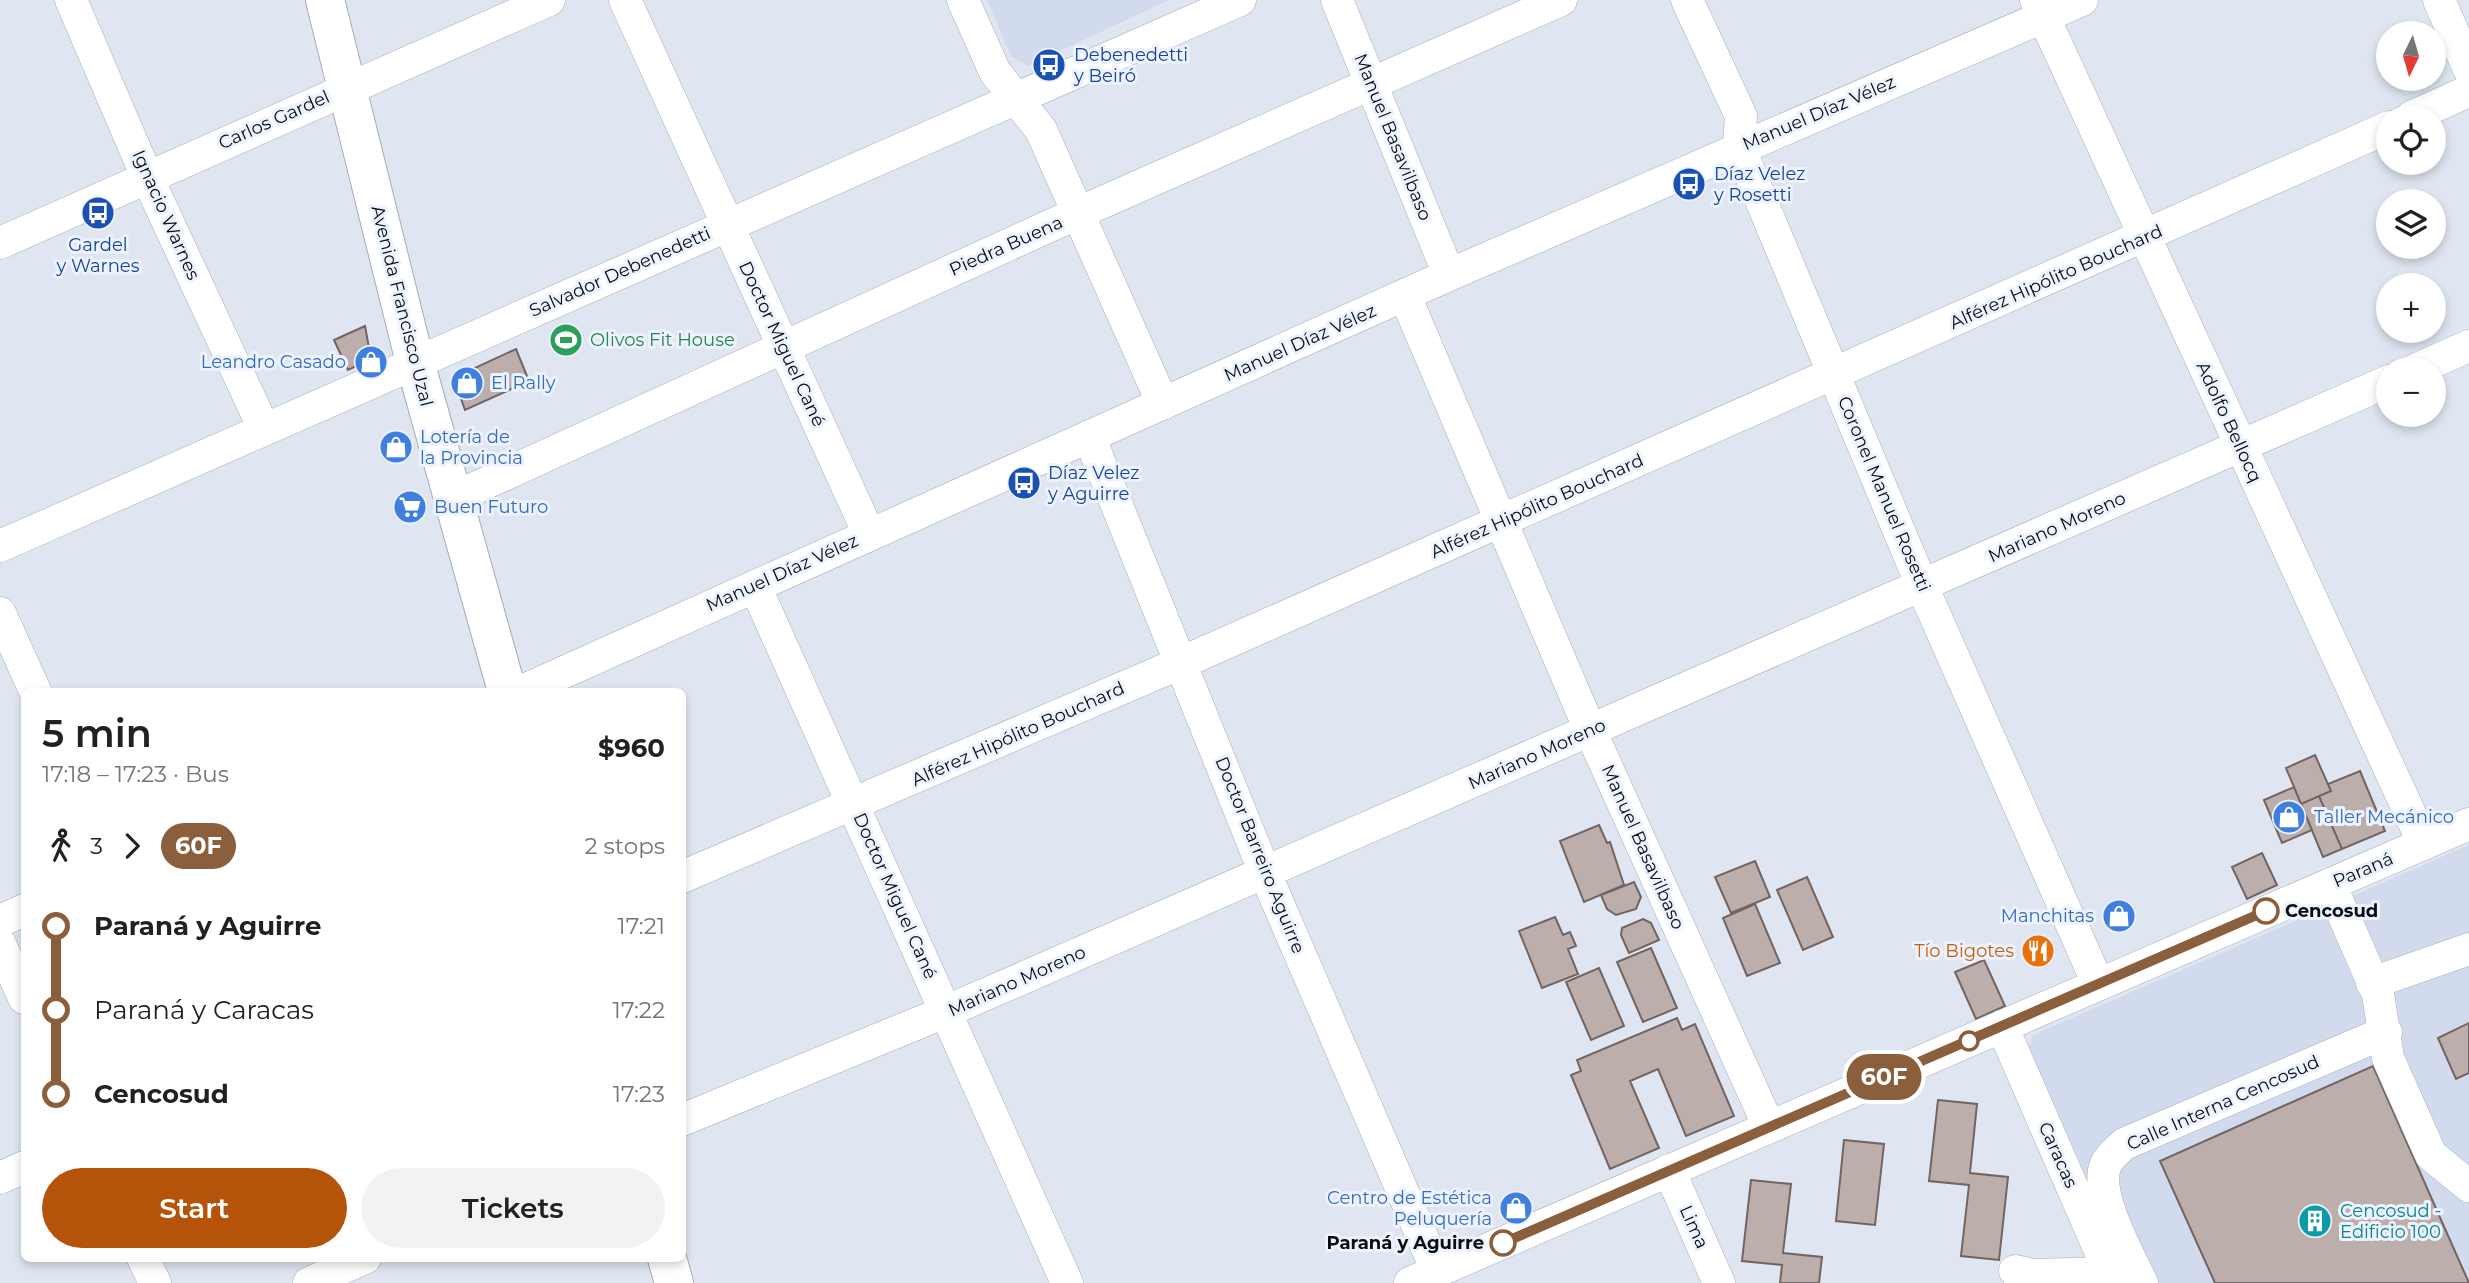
<!DOCTYPE html>
<html lang="en">
<head>
<meta charset="utf-8">
<style>
	:root { --surface:#fff; --page:#f2f2f2; --text:#202124; --muted:#757577; --accent:#b45309 }
	body { margin:0; font-family:Montserrat,sans-serif; background:var(--page); color:var(--text); height:100vh; display:flex; flex-direction:column; font-size:26px; white-space:nowrap }
	* { box-sizing:border-box; margin:0 }
	p { font-size:23px; color:var(--muted) }
	.icon { flex:none; width:38px; height:38px; fill:none; stroke:currentColor; stroke-width:2; stroke-linecap:round; stroke-linejoin:round }
	.map { position:relative; flex:1; overflow:hidden }
	.drawer { position:absolute; left:21px; top:688px; width:665px; height:574px; display:flex; flex-direction:column; background:var(--surface); border-radius:10px; box-shadow:0 4px 10px #0003 }
	.drawer>* { flex:none }
	.badge { padding:0 14px; border-radius:23px; font-size:24px; line-height:46px }
	.needle { width:46px; rotate:185deg }
	.fabs { position:absolute; left:2376px; top:21px; display:grid; gap:14px }
	.fabs a { display:grid; place-items:center; width:70px; height:70px; border-radius:50%; background:var(--surface); box-shadow:0 4px 10px #0003; font-size:35px }
	.map>.badge { position:absolute; translate:-50% -50%; box-shadow:0 0 0 4px #fff }
	.legs { display:flex; align-items:center; gap:10px; height:77px; padding:0 21px; font-size:23px }
	.legs p { margin-inline-start:auto }
	.headline { display:flex; align-items:center; justify-content:space-between; height:119px; padding:0 21px }
	h1 { font-size:38px; font-weight:600; line-height:52px }
	.button { display:flex; gap:14px; margin-top:auto; padding:14px 21px }
	.button a { flex:1; height:80px; border-radius:42px; background:var(--accent); color:#fff; font-size:28px; font-weight:600; line-height:80px; text-align:center }
	.button a+a { background:var(--page); color:var(--text) }
	ul { padding:0 21px; list-style:none }
	li { display:flex; align-items:center; gap:24px; height:84px; font-size:26px }
	li i { display:grid; place-items:center; width:10px; height:100%; margin:0 9px; background:currentColor }
	li i::after { content:''; width:18px; height:18px; margin:-9px; border:5px solid; border-radius:50%; background:var(--surface) }
	li p { margin-inline-start:auto }
	li:first-child i { background:linear-gradient(#0000 50%,currentColor 0) }
	li:last-child i { background:linear-gradient(currentColor 50%,#0000 0) }
	.map>svg:first-child { display:block }
	.built { fill:#d1dbed }
	.building { fill:#bcaeab; stroke:#716462; stroke-width:2 }
	.lines { fill:none; stroke-linecap:round; stroke-linejoin:round }
	.minor-casing { stroke:#a7adb7; stroke-width:33 }
	.major-casing { stroke:#a7adb7; stroke-width:40 }
	.minor { stroke:#fff; stroke-width:32 }
	.major { stroke:#fff; stroke-width:38 }
	.line-1-casing { stroke:#fff; stroke-width:16 }
	.line-1 { stroke:#8b5e3c; stroke-width:10 }
	.stop-1-dot { fill:#fff; stroke:#8b5e3c; stroke-width:3.5 }
	.labels { text-anchor:middle; dominant-baseline:central; stroke-width:6; stroke-linejoin:round; paint-order:stroke }
	.transit-label { font-size:18px; fill:#164399; stroke:#edf3fe; text-anchor:start }
	.street-label { font-size:18px; fill:#0a0c10; stroke:#edf3fe }
	.leisure-label { font-size:18px; fill:#27864d; stroke:#edf3fe; text-anchor:start }
	.shop-label { font-size:18px; fill:#366cbe; stroke:#edf3fe; text-anchor:start }
	.stop-label { font-size:18px; font-weight:bold; fill:#0a0c10; stroke:#edf3fe; text-anchor:start }
	.food-label { font-size:18px; fill:#c56008; stroke:#edf3fe; text-anchor:end }
	.culture-label { font-size:18px; fill:#0d838f; stroke:#edf3fe; text-anchor:start }
</style>
</head>
<body>
<div class="map">
<svg width="2469" height="1283" viewBox="0 0 2469 1283">
	<rect width="100%" height="100%" fill="#dfe6f1"/>
	<path class="built" d="M987,0h182l-141,66 -17,-10z
		M2469,845v438h-336l-104,-236 4,-12z"/>
	<path class="building" d="M365,326l6,33 -23,11 -14,-30z
		M516,349l13,32 -64,29 -7,-20 6,-17z
		M2315,755l16,36 -30,13 -15,-36z
		M2360,771l25,60 -62,26 -22,-53 30,-13 -3,-7z
		M2294,787l18,43 -30,13 -18,-43z
		M2319,796l23,53 -19,8 -22,-53z
		M1599,825l8,18 3,-1 14,43 -40,17 -24,-61z
		M2262,853l15,32 -30,14 -15,-32z
		M1755,861l15,36 -39,16 -16,-36z
		M1807,877l26,60 -30,13 -26,-60z
		M1634,882l7,15 -5,12 -20,6 -9,-6 -6,-14z
		M1755,904l25,59 -33,13 -24,-58z
		M1555,917l8,18 7,-3 6,14 -8,3 10,25 -36,14 -23,-57z
		M1643,919l8,4 8,17 -30,13 -8,-18 1,-7z
		M1651,948l26,60 -34,14 -26,-60z
		M1984,960l21,46 -29,13 -21,-47z
		M1599,968l25,58 -33,14 -25,-58z
		M1677,1018l5,12 13,-6 39,92 -48,20 -28,-67 -28,12 29,67 -49,21 -39,-94 10,-4 -4,-11z
		M2469,1023v50l-13,6 -18,-41z
		M2373,1066l96,217h-254l-55,-122z
		M1938,1100l39,4 -7,69 38,4 -9,83 -38,-4 8,-71 -40,-4z
		M1844,1140l40,4 -9,81 -39,-4z
		M1751,1180l40,4 -8,69 39,4 -3,26h-39l2,-18 -40,-4z"/>
	<g class="lines">
		<defs>
			<path id="minor" d="M71,0l76,177 117,252
				M625,0l244,534
				M963,0l32,72 46,58 122,274
				M1337,0l112,275
				M1687,0l54,116 -2,31 183,439 176,398
				M2036,0l388,844
				M2439,0l30,69
				M2411,117l58,-26
				M0,243l549,-243
				M1405,296l185,434 179,397
				M2417,369l52,-23
				M1089,436l176,437 172,398
				M453,498l625,-285 483,-213
				M0,546l1240,-546
				M755,586l312,697
				M0,613l35,78
				M522,691l927,-416 633,-275
				M682,877l501,-215 1206,-535
				M2330,884l48,110 10,64 43,97 38,31
				M0,921l24,-11
				M0,944l24,54
				M2372,983l97,-34
				M2002,1026l112,257
				M682,1120l263,-108 1444,-631
				M1669,1170l50,113
				M0,1178l24,-11
				M143,1258l12,25
				M2015,1271l19,4 76,-2
				M309,1283l56,-25
				M1410,1283l1059,-459
				M2142,1283c-13,-28 -49,-90 -36,-119 3,-7 12,-14 18,-20l262,-112"/>
			<path id="major" d="M325,0l90,362 92,329
				M667,1258l7,25"/>
		</defs>
		<use href="#minor" class="minor-casing"/>
		<use href="#major" class="major-casing"/>
		<use href="#minor" class="minor"/>
		<use href="#major" class="major"/>
	</g>
	<g class="lines">
		<defs>
			<path id="line-1" d="M1503,1243l763,-332"/>
		</defs>
		<use href="#line-1" class="line-1-casing"/>
		<use href="#line-1" class="line-1"/>
	</g>
	<defs>
		<symbol id="bus-disc" viewBox="-11 -11 22 22"><circle r="9.5" fill="#1a4fb4" stroke="#edf3fe"/><path d="M-5-6H5V4H4V6H2V4H-2V6H-4V4H-5ZM-3.5-4V0h7V-4ZM-3.5 1.2v1.5H-2V1.2ZM2 1.2v1.5H3.5V1.2Z" fill="#fff"/></symbol>
		<symbol id="stadium-disc" viewBox="-11 -11 22 22"><circle r="9.5" fill="#2e9e5b" stroke="#edf3fe"/><path d="M0-5a6.5 5 0 1 0 0 10a6.5 5 0 1 0 0-10ZM-3.5-1.8h7v3.6h-7Z" fill="#fff"/></symbol>
		<symbol id="shop-disc" viewBox="-11 -11 22 22"><circle r="9.5" fill="#3f7fe0" stroke="#edf3fe"/><path d="M-5-2.5h2.3a2.7 3.5 0 0 1 5.4 0H5L5.5 6h-11ZM-1.5-2.5h3a1.5 2.3 0 0 0-3 0Z" fill="#fff"/></symbol>
		<symbol id="supermarket-disc" viewBox="-11 -11 22 22"><circle r="9.5" fill="#3f7fe0" stroke="#edf3fe"/><path d="M-6-5.5h2.5l.6 2H6L4.5 2H-2.5L-4.4-4H-6ZM-1.5 3.2a1.3 1.3 0 1 0 .1 0ZM3 3.2a1.3 1.3 0 1 0 .1 0Z" fill="#fff"/></symbol>
		<symbol id="restaurant-disc" viewBox="-11 -11 22 22"><circle r="9.5" fill="#e8710a" stroke="#edf3fe"/><path d="M-5-6h1v4h1v-4h1v4h1v-4h1v5L-1.5 .5V6h-2V.5L-5-1ZM5-6V6H3V1.5H1.5Q1.5-4 5-6Z" fill="#fff"/></symbol>
		<symbol id="building-disc" viewBox="-11 -11 22 22"><circle r="9.5" fill="#0f9aa8" stroke="#edf3fe"/><path d="M-4-6H4V6H1V3H-1V6H-4ZM-2.5-4.3h1.7v1.8h-1.7ZM.8-4.3h1.7v1.8H.8ZM-2.5-1h1.7V.8h-1.7ZM.8-1h1.7V.8H.8Z" fill="#fff"/></symbol>
	</defs>
	<g fill-rule="evenodd">
		<use href="#bus-disc" x="1030" y="46" width="38" height="38"/>
		<use href="#bus-disc" x="1670" y="165" width="38" height="38"/>
		<use href="#bus-disc" x="79" y="194" width="38" height="38"/>
		<use href="#stadium-disc" x="547" y="321" width="38" height="38"/>
		<use href="#shop-disc" x="352" y="343" width="38" height="38"/>
		<use href="#shop-disc" x="448" y="364" width="38" height="38"/>
		<use href="#shop-disc" x="377" y="428" width="38" height="38"/>
		<use href="#bus-disc" x="1005" y="464" width="38" height="38"/>
		<use href="#supermarket-disc" x="391" y="488" width="38" height="38"/>
		<use href="#shop-disc" x="2270" y="798" width="38" height="38"/>
		<use href="#shop-disc" x="2100" y="897" width="38" height="38"/>
		<use href="#restaurant-disc" x="2019" y="932" width="38" height="38"/>
		<use href="#shop-disc" x="1497" y="1189" width="38" height="38"/>
		<use href="#building-disc" x="2296" y="1202" width="38" height="38"/>
	</g>
	<g class="stop-1-dot">
		<circle cx="2266" cy="911" r="12"/>
		<circle cx="1969" cy="1041" r="9"/>
		<circle cx="1503" cy="1243" r="12"/>
	</g>
	<g class="labels">
		<g class="transit-label">
			<text x="1074" y="55">Debenedetti<tspan x="1074" dy="21">y Beiró</tspan></text>
			<text x="1714" y="174">Díaz Velez<tspan x="1714" dy="21">y Rosetti</tspan></text>
			<text x="98" y="245" text-anchor="middle">Gardel<tspan x="98" dy="21">y Warnes</tspan></text>
			<text x="1048" y="473">Díaz Velez<tspan x="1048" dy="21">y Aguirre</tspan></text>
		</g>
		<g class="street-label">
			<text transform="translate(1819 113) rotate(-23)">Manuel Díaz Vélez</text>
			<text transform="translate(274 120) rotate(-24)">Carlos Gardel</text>
			<text transform="translate(1393 137) rotate(68)">Manuel Basavilbaso</text>
			<text transform="translate(166 215) rotate(66)">Ignacio Warnes</text>
			<text transform="translate(1006 246) rotate(-24)">Piedra Buena</text>
			<text transform="translate(620 272) rotate(-24)">Salvador Debenedetti</text>
			<text transform="translate(2056 277) rotate(-24)">Alférez Hipólito Bouchard</text>
			<text transform="translate(402 306) rotate(76)">Avenida Francisco Uzal</text>
			<text transform="translate(1300 343) rotate(-24)">Manuel Díaz Vélez</text>
			<text transform="translate(782 344) rotate(65)">Doctor Miguel Cané</text>
			<text transform="translate(2229 422) rotate(65)">Adolfo Bellocq</text>
			<text transform="translate(1884 494) rotate(67)">Coronel Manuel Rosetti</text>
			<text transform="translate(1537 506) rotate(-24)">Alférez Hipólito Bouchard</text>
			<text transform="translate(2057 527) rotate(-24)">Mariano Moreno</text>
			<text transform="translate(782 573) rotate(-24)">Manuel Díaz Vélez</text>
			<text transform="translate(1018 734) rotate(-24)">Alférez Hipólito Bouchard</text>
			<text transform="translate(1537 754) rotate(-24)">Mariano Moreno</text>
			<text transform="translate(1643 847) rotate(66)">Manuel Basavilbaso</text>
			<text transform="translate(1260 855) rotate(68)">Doctor Barreiro Aguirre</text>
			<text transform="translate(2363 870) rotate(-23)">Paraná</text>
			<text transform="translate(895 896) rotate(66)">Doctor Miguel Cané</text>
			<text transform="translate(1017 981) rotate(-24)">Mariano Moreno</text>
			<text transform="translate(2223 1103) rotate(-24)">Calle Interna Cencosud</text>
			<text transform="translate(2058 1155) rotate(66)">Caracas</text>
			<text transform="translate(1694 1227) rotate(66)">Lima</text>
		</g>
		<g class="leisure-label">
			<text x="590" y="340">Olivos Fit House</text>
		</g>
		<g class="shop-label">
			<text x="346" y="362" text-anchor="end">Leandro Casado</text>
			<text x="491" y="383">El Rally</text>
			<text x="420" y="437">Lotería de<tspan x="420" dy="21">la Provincia</tspan></text>
			<text x="434" y="507">Buen Futuro</text>
			<text x="2314" y="817">Taller Mecánico</text>
			<text x="2094" y="916" text-anchor="end">Manchitas</text>
			<text x="1492" y="1198" text-anchor="end">Centro de Estética<tspan x="1492" dy="21">Peluquería</tspan></text>
		</g>
		<g class="stop-label">
			<text x="2285" y="911">Cencosud</text>
			<text x="1484" y="1243" text-anchor="end">Paraná y Aguirre</text>
		</g>
		<g class="food-label">
			<text x="2014" y="951">Tío Bigotes</text>
		</g>
		<g class="culture-label">
			<text x="2340" y="1211">Cencosud -<tspan x="2340" dy="21">Edificio 100</tspan></text>
		</g>
	</g>
</svg>
<div class="fabs">
<a><svg class="needle" viewBox="-14 -14 28 28"><path d="M0-13l5 13h-10z" fill="#e53935"/><path d="M0 13l5-13h-10z" fill="#757577"/></svg></a>
<a><svg class="icon" aria-label="locate" viewBox="0 0 24 24"><circle cx="12" cy="12" r="6"/><path d="M12 2v4M12 18v4M2 12h4M18 12h4"/></svg></a>
<a><svg class="icon" aria-label="layers" viewBox="0 0 24 24"><path d="M12 4l9 5-9 5-9-5zM3 14l9 5 9-5"/></svg></a>
<a>+</a>
<a>−</a>
</div>
<b class="badge" style="left:1884px;top:1077px;background:#8b5e3c;color:#fff">60F</b>
<section class="drawer">
<div class="headline"><div><h1>5 min</h1><p>17:18 – 17:23 · Bus</p></div><b>$960</b></div>
<div class="legs"><svg class="icon" aria-label="walk" viewBox="0 0 24 24"><circle cx="13" cy="4" r="2"/><path d="M13 8l-2 6 4 7M11 14l-3 7M7 12l3-4h3l4 4"/></svg>3<svg class="icon" aria-label="forward" viewBox="0 0 24 24"><path d="M9 5l7 7-7 7"/></svg><b class="badge" style="background:#8b5e3c;color:#fff">60F</b><p>2 stops</p></div>
<ul>
<li><i style="color:#8b5e3c"></i><b>Paraná y Aguirre</b><p>17:21</p></li>
<li><i style="color:#8b5e3c"></i><span>Paraná y Caracas</span><p>17:22</p></li>
<li><i style="color:#8b5e3c"></i><b>Cencosud</b><p>17:23</p></li>
</ul>
<div class="button"><a>Start</a><a>Tickets</a></div>
</section>
</div>
</body>
</html>
